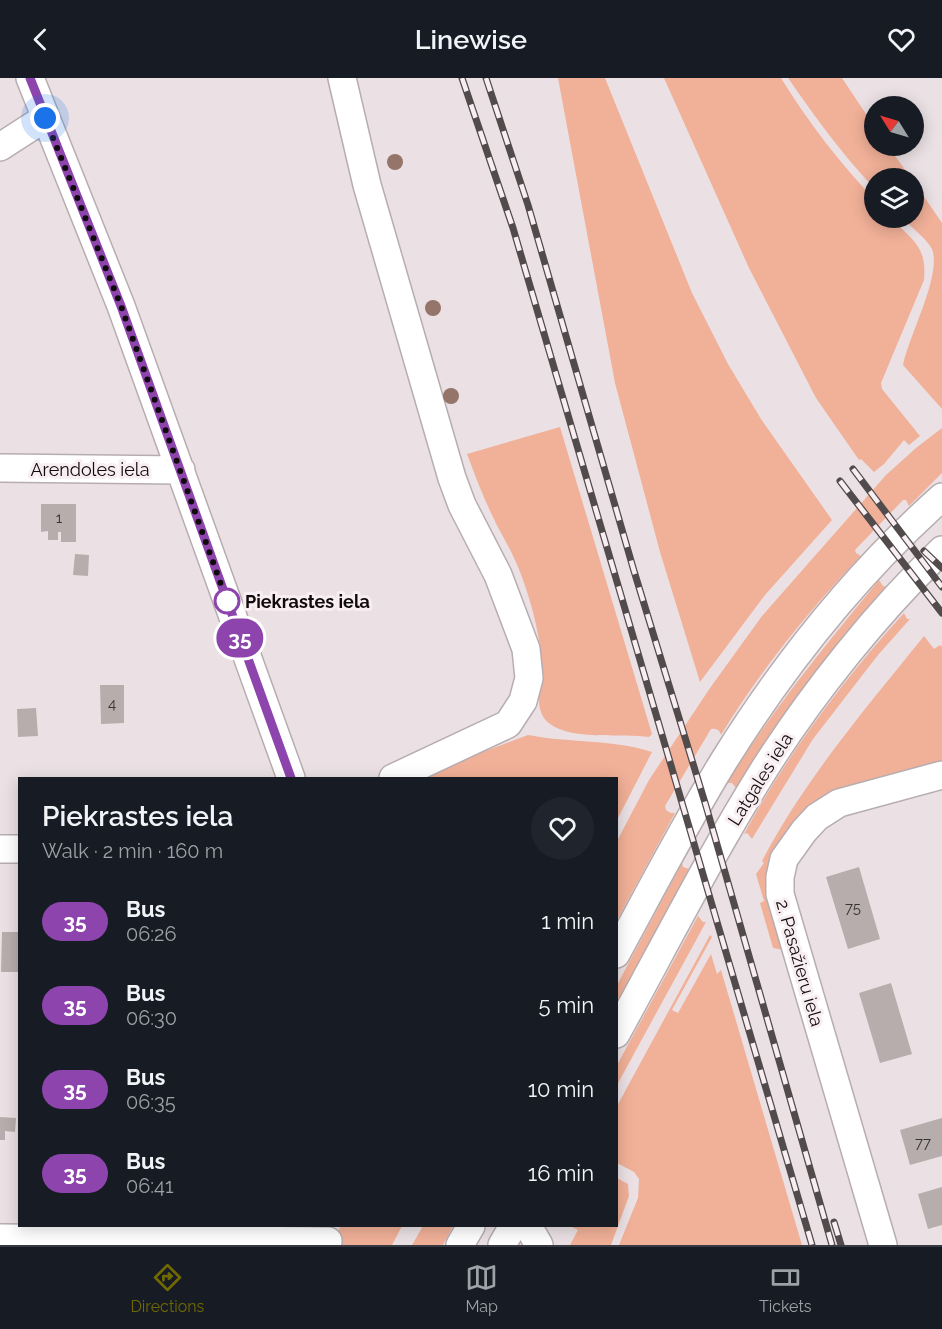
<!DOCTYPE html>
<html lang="en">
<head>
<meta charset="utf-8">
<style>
	:root { --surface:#171b24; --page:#20242c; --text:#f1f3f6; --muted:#9ea1a6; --line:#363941; --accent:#706901 }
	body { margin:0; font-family:Raleway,sans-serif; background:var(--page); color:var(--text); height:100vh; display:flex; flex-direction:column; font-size:22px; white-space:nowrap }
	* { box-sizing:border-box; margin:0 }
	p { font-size:20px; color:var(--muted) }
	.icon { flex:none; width:33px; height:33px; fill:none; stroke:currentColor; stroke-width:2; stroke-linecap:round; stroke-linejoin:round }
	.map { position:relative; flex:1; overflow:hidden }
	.drawer { position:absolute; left:18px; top:699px; width:600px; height:450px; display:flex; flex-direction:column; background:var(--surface); border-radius:0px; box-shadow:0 3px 15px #0003 }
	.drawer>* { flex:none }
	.badge { padding:0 12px; border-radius:20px; font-size:21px; line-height:39px }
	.needle { width:39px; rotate:307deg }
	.buttons { position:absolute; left:864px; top:18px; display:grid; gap:12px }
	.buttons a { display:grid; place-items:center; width:60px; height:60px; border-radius:50%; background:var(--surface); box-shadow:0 3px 15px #0003; font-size:30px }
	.you { position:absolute; width:30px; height:30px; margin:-15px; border:4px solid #fff; border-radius:50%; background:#1a73e8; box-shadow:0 0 0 9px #1a73e833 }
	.map>.badge { position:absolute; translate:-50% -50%; box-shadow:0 0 0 3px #fff }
	.round { display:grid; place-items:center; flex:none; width:63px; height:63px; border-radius:32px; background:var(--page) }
	.headline { display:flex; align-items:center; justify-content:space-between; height:102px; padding:0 24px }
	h1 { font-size:28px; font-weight:600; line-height:45px }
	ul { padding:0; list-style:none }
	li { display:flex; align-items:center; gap:18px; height:84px; padding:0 24px }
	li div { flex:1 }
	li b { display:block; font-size:22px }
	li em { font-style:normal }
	li .badge { min-width:66px; font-weight:700; text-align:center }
	header { display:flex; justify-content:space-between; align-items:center; height:78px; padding:0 24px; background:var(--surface); font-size:27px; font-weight:600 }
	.menu { display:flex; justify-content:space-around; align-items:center; height:84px; border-top:2px solid var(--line); background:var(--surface); font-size:16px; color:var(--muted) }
	.menu a { display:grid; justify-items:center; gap:3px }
	.menu .selected { color:var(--accent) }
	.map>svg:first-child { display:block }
	.green { fill:#f1b098 }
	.building { fill:#b8adad }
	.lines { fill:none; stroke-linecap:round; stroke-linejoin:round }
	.minor-casing { stroke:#b7adb0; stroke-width:30 }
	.minor { stroke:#fff; stroke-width:27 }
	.rail-casing { stroke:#514b4c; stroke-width:7 }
	.rail { stroke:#f8eef1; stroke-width:4.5; stroke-dasharray:14; stroke-linecap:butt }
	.tree { fill:#957469 }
	.line-casing { stroke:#fff; stroke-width:14 }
	.line { stroke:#8e44ad; stroke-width:9 }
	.walk { stroke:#0f0b0c; stroke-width:6; stroke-dasharray:0 10.8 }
	.stop-dot { fill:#fff; stroke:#8e44ad; stroke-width:3 }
	.labels { text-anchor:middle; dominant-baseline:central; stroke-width:6; stroke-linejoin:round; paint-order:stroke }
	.number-label { font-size:15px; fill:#393434 }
	.street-label { font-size:18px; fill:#0f0b0c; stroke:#f8eef1 }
	.stop-label { font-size:18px; font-weight:bold; fill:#0f0b0c; stroke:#f8eef1; text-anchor:start }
</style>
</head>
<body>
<header><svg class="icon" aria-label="back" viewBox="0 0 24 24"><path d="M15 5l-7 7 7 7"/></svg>Linewise<svg class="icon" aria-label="heart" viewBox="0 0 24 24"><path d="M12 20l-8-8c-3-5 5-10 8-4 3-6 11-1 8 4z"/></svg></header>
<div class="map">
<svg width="942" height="1167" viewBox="0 0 942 1167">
	<rect width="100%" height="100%" fill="#ebe1e4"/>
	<path class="green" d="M558,0h47l87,215 36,71 33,55 71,101 -67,75 -65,87 -40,-130 -45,-169z
		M664,0h117c27,44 58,84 93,121v19h17c22,23 36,28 33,62l-43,103 1,6 38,47 -11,9 -5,-5 -20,24 -10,8 -13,-13 -2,1 -43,-62 -67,-130z
		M788,0h54l32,48v20h14l23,32h-37v10c-32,-34 -59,-71 -86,-110z
		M914,104l28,41v186l-39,-44c6,-30 39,-90 29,-116 -7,-12 -21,-22 -30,-31h12z
		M560,349l92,307 -3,3c-27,-4 -75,4 -99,-13 -18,-12 -9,-42 -9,-60 1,-28 -15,-81 -27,-106 -6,-14 -15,-27 -21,-41 -10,-20 -18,-42 -26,-63z
		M942,350v45l-33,33 -3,-6h-3l-48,50 1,3 5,3c-51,53 -102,116 -140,179 -1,-5 -5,-7 -10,-6l-46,77 1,4 5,3h4l-58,107v-79l32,-61 61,-92 52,-72 124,-141 30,-27z
		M879,502l4,6 4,1 -98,120 -53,81 -4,-5h-5c45,-73 98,-137 152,-203z
		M904,535l3,6h3l-32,36 -65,84 -61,100 -5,-6 -3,1c43,-79 99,-154 160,-221z
		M924,558l10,13 6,-4 2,2v114l-107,32 -44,40 -7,117 -11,-2 -13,-45 4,-2 -8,-27 8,-11 -2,-2c43,-82 104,-153 162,-225z
		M528,657c40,8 84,4 124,17l-35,68 -1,-42h-202z
		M682,785l1,4 6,2 -72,134v-18z
		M698,838l5,6h3l-89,163v-20z
		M710,857l2,2 -40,73 6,3 33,-59 6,20 4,-4 81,275h-183l19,-47 1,-19 -5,-7 -17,-9v-57z
		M617,1100l11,6 1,12 -18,49h-41l8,-15 -8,-4h46z
		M340,1148h62l-10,19h-57z
		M423,1148h30l-10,19h-31z"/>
	<path class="building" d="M41,426h35v38h-15v-10h-3v8h-10v-9l-7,1z
		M75,476l14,1 -1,21 -15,-1z
		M100,607h24v38l-23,1z
		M36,630l2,28 -20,1 -1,-28z
		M859,789l21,72 -32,10 -22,-72z
		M2,854h18v40h-19z
		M891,905l21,71 -32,9 -21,-70z
		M0,1039l16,1 -1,14 -10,-1v9h-5z
		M942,1040v38l-32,9 -10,-35z
		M942,1109v38l-14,4 -10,-35z"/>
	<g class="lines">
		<defs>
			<path id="minor" d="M30,0l91,228 170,472
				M342,0l25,107 85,293 10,27 36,70 28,74 3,29 -6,23 -15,23 -115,54
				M0,69l45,-29
				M0,390l181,2
				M0,771h20
				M616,876c36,-66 70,-132 109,-195 60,-96 133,-187 217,-262
				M616,956c49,-89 95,-180 149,-266 47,-74 113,-157 177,-218
				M528,1148l11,19
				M0,1160l328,3
				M460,1167l11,-19
				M502,1167l11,-19
				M883,1167l-103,-351v-17l4,-18 20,-28 13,-14 22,-14 103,-28"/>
		</defs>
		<use href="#minor" class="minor-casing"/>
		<use href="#minor" class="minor"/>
		<defs>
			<path id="rail" d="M462,0l51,150 299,1017
				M486,0l42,127 106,366 72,235 126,439
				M853,391l89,118
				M840,403l102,132
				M924,473l18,17
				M834,1144l7,23"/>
		</defs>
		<use href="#rail" class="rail-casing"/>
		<use href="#rail" class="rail"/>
	</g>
	<g class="tree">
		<circle cx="395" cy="84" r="8"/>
		<circle cx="433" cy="230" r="8"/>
		<circle cx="451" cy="318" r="8"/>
	</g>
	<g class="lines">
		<defs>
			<path id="line" d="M30,0l91,228 170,472"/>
		</defs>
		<use href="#line" class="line-casing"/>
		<use href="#line" class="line"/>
		<path class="walk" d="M45,40l76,188 106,295"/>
	</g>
	<circle class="stop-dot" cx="227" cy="523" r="12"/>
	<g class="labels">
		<g class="number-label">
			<text x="59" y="440">1</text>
			<text x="112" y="626">4</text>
			<text x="853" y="830">75</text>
			<text x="923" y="1065">77</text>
		</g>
		<g class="street-label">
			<text x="90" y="391">Arendoles iela</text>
			<text transform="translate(760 701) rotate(-58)">Latgales iela</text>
			<text transform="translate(800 885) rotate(74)">2. Pasažieru iela</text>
		</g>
		<g class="stop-label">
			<text x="245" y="523">Piekrastes iela</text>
		</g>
	</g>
</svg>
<div class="buttons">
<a><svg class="needle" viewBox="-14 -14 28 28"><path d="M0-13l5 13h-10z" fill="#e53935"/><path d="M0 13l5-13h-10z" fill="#9ea1a6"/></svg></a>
<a><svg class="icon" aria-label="layers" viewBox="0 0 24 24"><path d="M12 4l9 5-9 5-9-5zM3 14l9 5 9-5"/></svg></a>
</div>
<div class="you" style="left:45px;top:40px"></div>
<b class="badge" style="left:240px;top:560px;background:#8e44ad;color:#fff">35</b>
<section class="drawer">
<div class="headline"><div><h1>Piekrastes iela</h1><p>Walk · 2 min · 160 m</p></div><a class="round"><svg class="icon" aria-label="heart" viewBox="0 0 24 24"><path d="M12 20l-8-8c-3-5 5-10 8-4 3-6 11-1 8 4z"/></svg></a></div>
<ul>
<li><span class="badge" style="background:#8e44ad;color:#fff">35</span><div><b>Bus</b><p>06:26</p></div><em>1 min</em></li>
<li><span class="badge" style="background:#8e44ad;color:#fff">35</span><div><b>Bus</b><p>06:30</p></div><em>5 min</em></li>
<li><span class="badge" style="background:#8e44ad;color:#fff">35</span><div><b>Bus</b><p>06:35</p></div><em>10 min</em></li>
<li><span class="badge" style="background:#8e44ad;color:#fff">35</span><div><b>Bus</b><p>06:41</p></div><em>16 min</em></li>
</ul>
</section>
</div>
<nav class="menu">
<a class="selected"><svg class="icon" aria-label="directions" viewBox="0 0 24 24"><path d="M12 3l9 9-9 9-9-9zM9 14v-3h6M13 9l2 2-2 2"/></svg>Directions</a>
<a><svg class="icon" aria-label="map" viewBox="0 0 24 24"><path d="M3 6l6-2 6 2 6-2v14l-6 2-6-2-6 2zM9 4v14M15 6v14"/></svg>Map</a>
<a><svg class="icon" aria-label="tickets" viewBox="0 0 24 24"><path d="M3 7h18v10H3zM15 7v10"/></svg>Tickets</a>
</nav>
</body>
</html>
